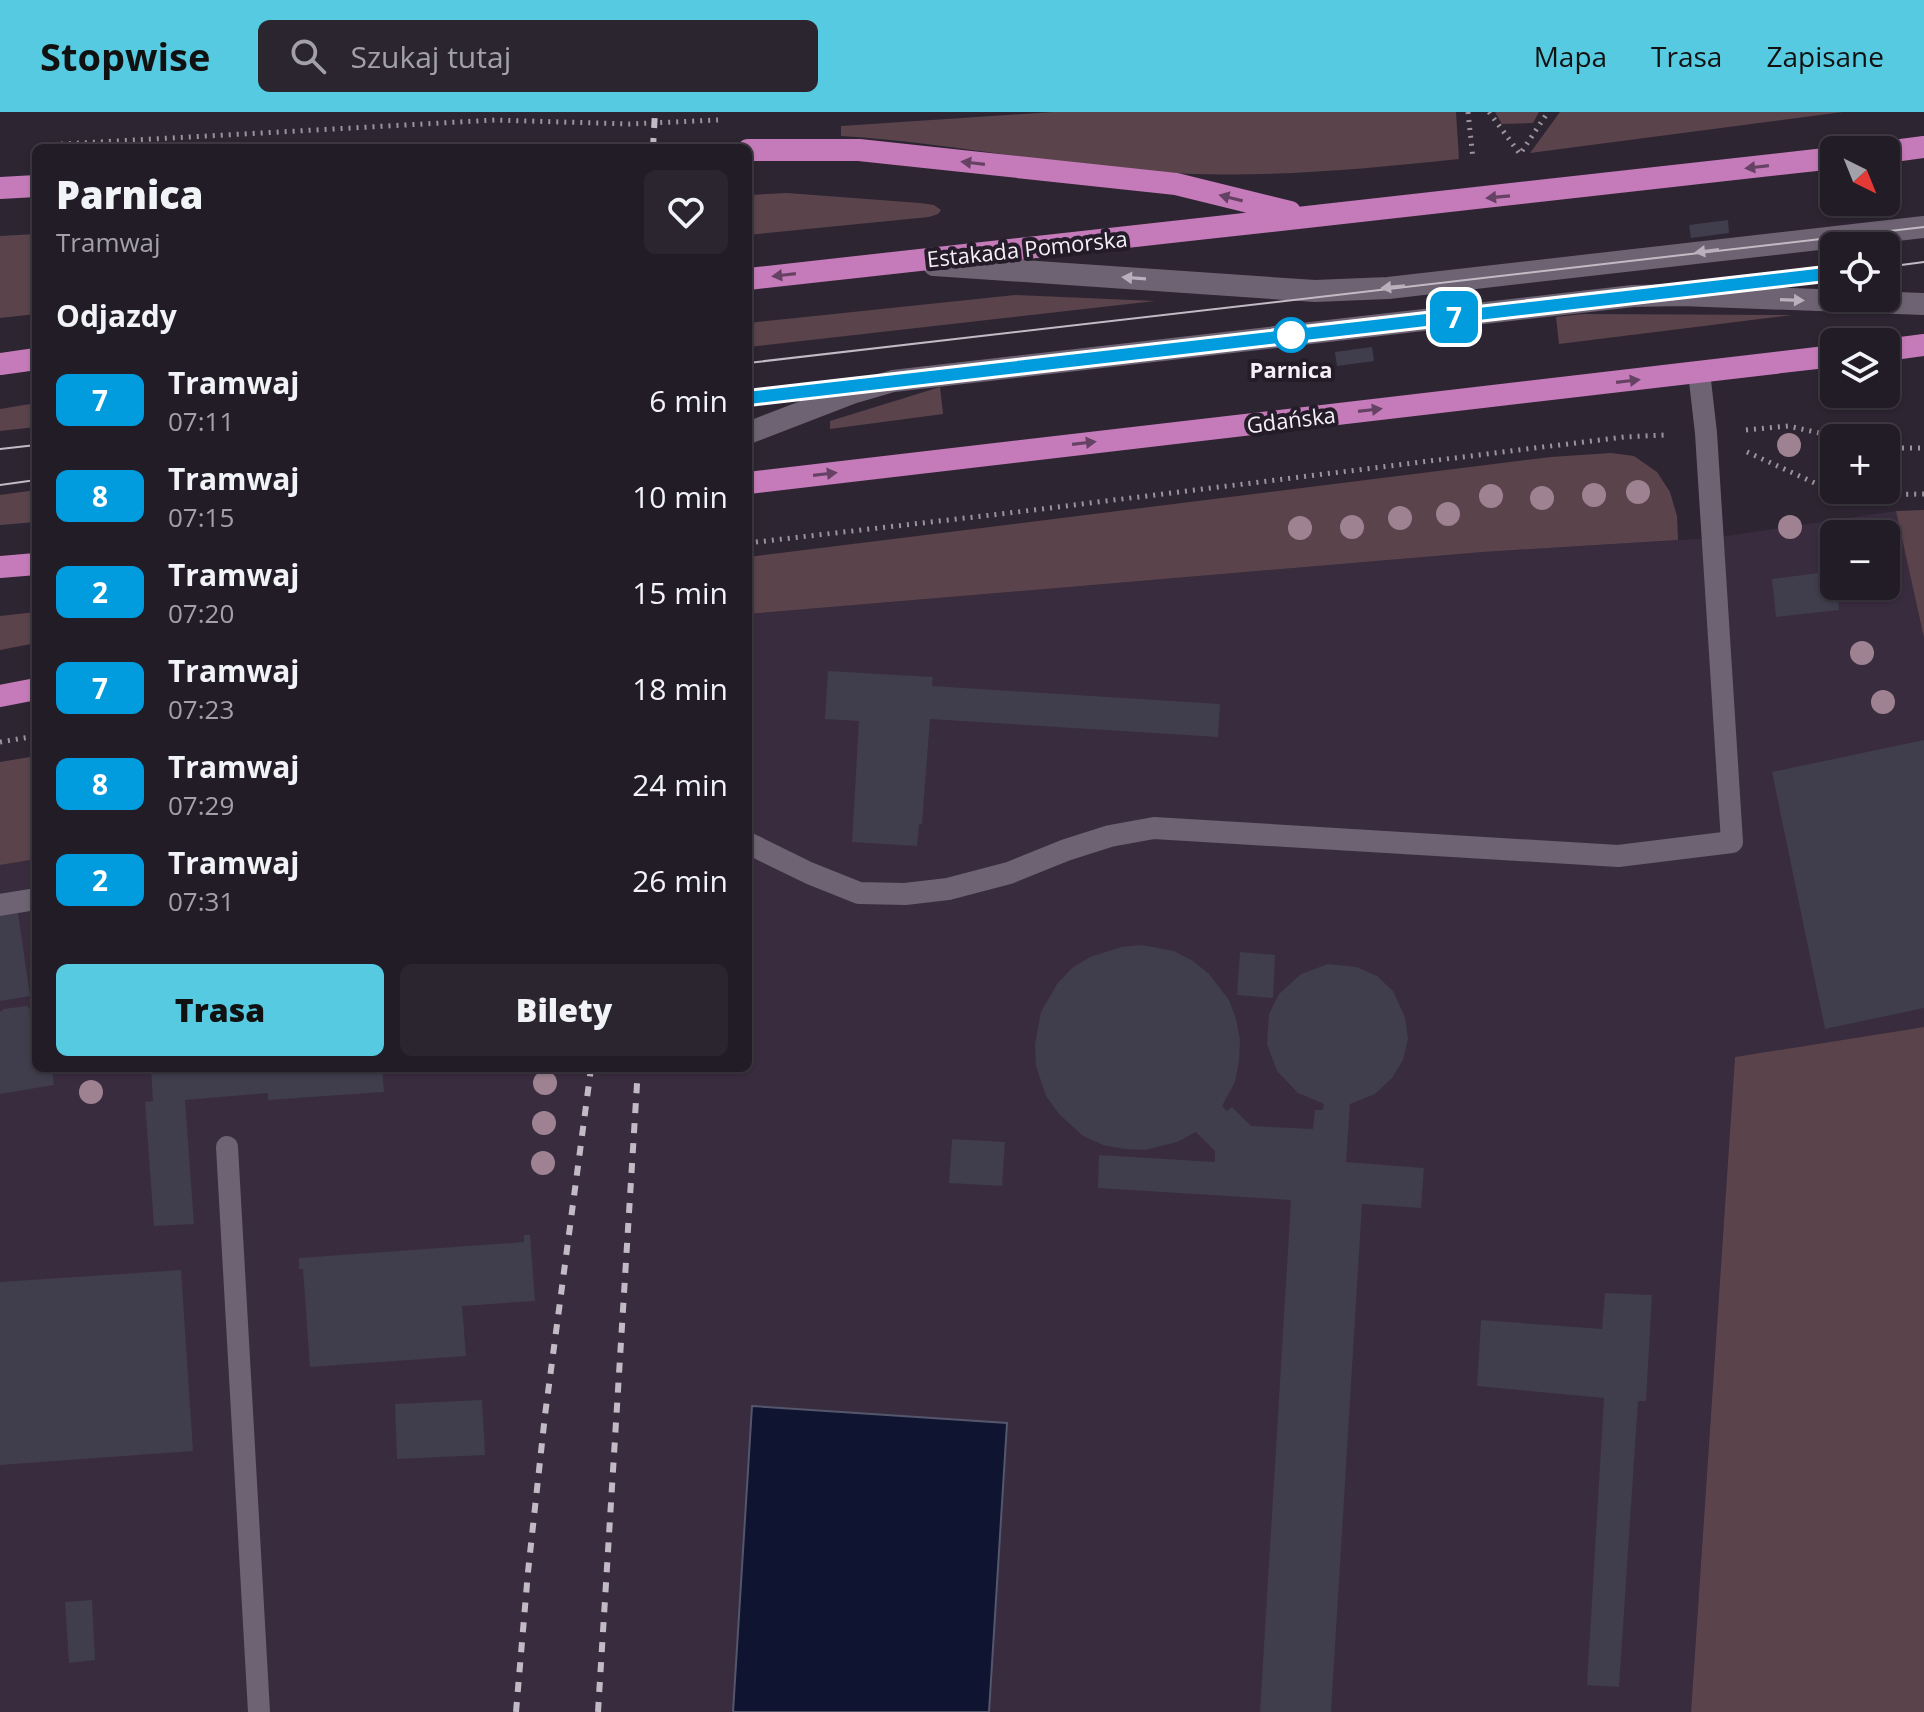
<!DOCTYPE html>
<html lang="pl">
<head>
<meta charset="utf-8">
<style>
	:root { --surface:#221c26; --page:#2a252e; --text:#f1f3f6; --muted:#a2a1a7; --line:#3f3a43; --accent:#55cae0 }
	body { margin:0; font-family:"Open Sans",sans-serif; background:var(--page); color:var(--text); height:100vh; display:flex; flex-direction:column; font-size:30px; white-space:nowrap }
	* { box-sizing:border-box; margin:0 }
	p { font-size:26px; color:var(--muted) }
	.icon { flex:none; width:44px; height:44px; fill:none; stroke:currentColor; stroke-width:2; stroke-linecap:round; stroke-linejoin:round }
	.map { position:relative; flex:1; overflow:hidden }
	.panel { position:absolute; left:32px; top:32px; width:720px; height:928px; display:flex; flex-direction:column; background:var(--surface); border-radius:12px; box-shadow:0 2px 6px #0004,0 0 0 2px var(--line) }
	.panel>* { flex:none }
	.badge { padding:0 16px; border-radius:12px; font-size:28px; line-height:52px }
	.needle { width:52px; rotate:137deg }
	.tools { position:absolute; left:1820px; top:24px; display:grid; gap:16px }
	.tools a { display:grid; place-items:center; width:80px; height:80px; border-radius:12px; background:var(--surface); box-shadow:0 2px 6px #0004,0 0 0 2px var(--line); font-size:40px }
	.map>.badge { position:absolute; translate:-50% -50%; box-shadow:0 0 0 4px #fff }
	h2 { padding:0 24px; font-size:30px; line-height:72px }
	.round { display:grid; place-items:center; flex:none; width:84px; height:84px; border-radius:12px; background:var(--page) }
	.overview { display:flex; align-items:center; justify-content:space-between; height:136px; padding:0 24px }
	h1 { font-size:38px; font-weight:800; line-height:60px }
	.cta { display:flex; gap:16px; margin-top:auto; padding:16px 24px }
	.cta a { flex:1; height:92px; border-radius:12px; background:var(--accent); color:#111; font-size:32px; font-weight:800; line-height:92px; text-align:center }
	.cta a+a { background:var(--page); color:var(--text) }
	ul { padding:0; list-style:none }
	li { display:flex; align-items:center; gap:24px; height:96px; padding:0 24px }
	li div { flex:1 }
	li b { display:block; font-size:30px }
	li em { font-style:normal }
	li .badge { min-width:88px; font-weight:700; text-align:center }
	header { display:flex; align-items:center; gap:48px; box-sizing:border-box; height:112px; padding:0 40px; background:var(--accent); color:#111 }
	header strong { font-size:38px }
	nav { display:flex; gap:44px; margin-inline-start:auto; font-size:28px }
	.search { width:560px; height:72px; background:var(--page); display:flex; align-items:center; gap:20px; box-sizing:border-box; padding:0 28px; border-radius:12px; color:var(--muted); font-size:30px }
	.map>svg:first-child { display:block }
	.built { fill:#392c3f; fill-rule:evenodd }
	.green { fill:#5a434b }
	.water { fill:#0f1430; stroke:#54566c; stroke-width:2 }
	.building { fill:#403d4d }
	.lines { fill:none; stroke-linecap:round; stroke-linejoin:round }
	.path { stroke:#9b949f; stroke-width:5; stroke-dasharray:2 6; stroke-linecap:butt }
	.service { stroke:#6d6372; stroke-width:22 }
	.primary { stroke:#c57bb9; stroke-width:22 }
	.tram { stroke:#c2bbc5; stroke-width:2 }
	.rail { stroke:#c2bbc5; stroke-width:6; stroke-dasharray:10 10; stroke-linecap:butt }
	.tree { fill:#9e8291 }
	.oneway { fill:#654263 }
	.oneway2 { fill:#b8b0bc }
	.line-casing { stroke:#fff; stroke-width:18 }
	.line { stroke:#009cdd; stroke-width:12 }
	.stop-dot { fill:#fff; stroke:#009cdd; stroke-width:4 }
	.labels { text-anchor:middle; dominant-baseline:central; stroke-width:8; stroke-linejoin:round; paint-order:stroke }
	.street-label { font-size:22px; fill:#f5eff8; stroke:#251c29 }
	.stop-label { font-size:22px; font-weight:bold; fill:#f5eff8; stroke:#251c29 }
</style>
</head>
<body>
<header>
<strong>Stopwise</strong>
<div class="search"><svg class="icon" aria-label="search" viewBox="0 0 24 24"><circle cx="10" cy="10" r="6"/><path d="M15 15l6 6"/></svg>Szukaj tutaj</div>
<nav><a>Mapa</a><a>Trasa</a><a>Zapisane</a></nav>
</header>
<div class="map">
<svg width="1924" height="1600" viewBox="0 0 1924 1600">
	<rect width="100%" height="100%" fill="#2e2533"/>
	<path class="built" d="M1896,399l28,127v389l-189,30 -44,655h-1691v-847l36,-6v209h712v-454l735,-62 230,-14zM1834,422h52v52h-52z"/>
	<path class="green" d="M1053,0h403l3,47c-105,11 -210,21 -316,12 -101,-8 -200,-29 -302,-35v-10z
		M1495,0h44l-6,11 -31,1z
		M1560,0h283l-313,41z
		M787,81l133,10 14,2 7,5 -3,4 -9,3 -181,18v-40z
		M36,122v80l-36,4v-82z
		M1015,183l140,6 -407,46v-24z
		M1583,202l210,1 -234,29 -3,-27z
		M940,275l3,27 -113,15v-8z
		M36,291v24l-36,4v-22z
		M1611,341l23,3 23,16 13,20 7,24 1,24 -195,12 -735,62v-57l803,-100z
		M36,378v32l-36,3v-30z
		M1924,398v128l-28,-127z
		M36,500v31l-36,7v-34z
		M36,644v103l-36,6v-103z
		M1924,915v685h-233l44,-655z"/>
	<path class="water" d="M752,1294l255,17 -18,289h-256z"/>
	<path class="building" d="M1728,108l1,13 -38,5 -2,-13z
		M1372,235l2,14 -37,5 -2,-14z
		M1834,459v15h3l2,24 -63,7 -4,-38z
		M828,559l105,6 -1,9 288,18 -2,33 -288,-18 -8,105h-3l-2,22 -65,-4 7,-121 -34,-2z
		M1924,628v268l-99,21 -53,-257z
		M18,801l12,83 -30,5v-85z
		M1142,833l32,6 19,10 16,13 20,26 7,19 4,21 -1,21 -4,21 -13,24 5,5 5,-4 19,19 62,3 2,-19h8l1,-6 -26,-11 -21,-22 -10,-27 2,-30 10,-20 22,-20 27,-10 29,3 20,9 16,15 12,26 3,22 -5,21 -11,18 -17,16 -25,10 -4,58 78,6 -3,40 -59,-4 -31,508h-71l31,-512 -193,-12 1,-33 116,7v-11l-19,-19 -19,10 -32,8 -21,-1 -21,-4 -20,-9 -24,-22 -13,-18 -10,-30 -1,-22 6,-32 16,-28 15,-16 18,-11 31,-10z
		M1240,840l35,3 -2,43 -36,-3z
		M27,894l9,10v52h16l2,17 -54,9v-82l3,-3z
		M151,956h231l2,24 -116,8v-7l-83,7 9,124 -40,2 -9,-124 8,-1z
		M952,1027l53,3 -3,44 -53,-3z
		M524,1123h6l5,66 -73,5 4,50 -156,11 -7,-98h-4v-11l225,-16z
		M181,1158l12,181 -193,14v-183z
		M1605,1181l47,2 -6,106h-8l-19,286 -32,-2 17,-287 -127,-12 4,-66 121,9z
		M482,1288l3,55 -88,4 -2,-55z
		M92,1488l3,60 -26,3 -4,-61z"/>
	<g class="lines">
		<path class="path" d="M1468,0l5,47
			M1489,0l31,42 28,-42
			M45,33l450,-25 134,4 89,-4
			M1746,318l42,-4 54,12
			M1886,336h38
			M1747,340l70,32 17,6
			M1835,378l15,5 74,-1
			M748,431l261,-30 615,-76 41,-2
			M0,630l36,-6"/>
		<path class="service" d="M934,153l381,26 73,-3 536,-61
			M748,321l104,-40 41,-12 740,-85 48,-1 243,9
			M748,731l61,30 50,20 46,1 43,-5 61,-16 57,-23 44,-14 44,-8 464,28 114,-14 -26,-409 -7,-61
			M0,793l36,-6
			M227,1035l32,565"/>
		<path class="primary" d="M748,38h111l317,34 114,28
			M1886,40l38,-5
			M0,76l36,-2
			M748,167c362,-41 724,-79 1086,-121
			M1886,238l38,-5
			M0,252l36,-5
			M748,371l1086,-127
			M0,455l36,-3
			M0,584l36,-7"/>
		<path class="tram" d="M1886,155l38,-5
			M748,251l1176,-136
			M748,286l1086,-125
			M0,337l36,-4
			M0,373l36,-5"/>
		<path class="rail" d="M653,36l2,-36
			M516,1600l12,-140 17,-157 46,-347
			M598,1600l40,-644"/>
	</g>
	<g class="tree">
		<circle cx="1789" cy="333" r="12"/>
		<circle cx="1638" cy="380" r="12"/>
		<circle cx="1594" cy="383" r="12"/>
		<circle cx="1491" cy="384" r="12"/>
		<circle cx="1542" cy="386" r="12"/>
		<circle cx="1448" cy="402" r="12"/>
		<circle cx="1400" cy="406" r="12"/>
		<circle cx="1352" cy="415" r="12"/>
		<circle cx="1790" cy="415" r="12"/>
		<circle cx="1300" cy="416" r="12"/>
		<circle cx="1862" cy="541" r="12"/>
		<circle cx="1883" cy="590" r="12"/>
		<circle cx="545" cy="971" r="12"/>
		<circle cx="91" cy="980" r="12"/>
		<circle cx="544" cy="1011" r="12"/>
		<circle cx="543" cy="1051" r="12"/>
	</g>
	<defs><path id="oneway-solid" d="M-6-.8H1V-3.2L6.5 0L1 3.2V.8H-6Z" transform="scale(2)"/></defs>
	<g class="oneway">
		<use href="#oneway-solid" transform="translate(973 51) rotate(-173)"/>
		<use href="#oneway-solid" transform="translate(1757 55) rotate(173)"/>
		<use href="#oneway-solid" transform="translate(1498 85) rotate(175)"/>
		<use href="#oneway-solid" transform="translate(1231 86) rotate(-166)"/>
		<use href="#oneway-solid" transform="translate(784 163) rotate(173)"/>
		<use href="#oneway-solid" transform="translate(1628 269) rotate(-7)"/>
		<use href="#oneway-solid" transform="translate(1370 298) rotate(-7)"/>
		<use href="#oneway-solid" transform="translate(1084 331) rotate(-7)"/>
		<use href="#oneway-solid" transform="translate(825 362) rotate(-7)"/>
	</g>
	<g class="oneway2">
		<use href="#oneway-solid" transform="translate(1707 139) rotate(173)"/>
		<use href="#oneway-solid" transform="translate(1134 166) rotate(-176)"/>
		<use href="#oneway-solid" transform="translate(1393 175) rotate(174)"/>
		<use href="#oneway-solid" transform="translate(1792 188) rotate(2)"/>
	</g>
	<g class="lines">
		<defs>
			<path id="line" d="M748,286l1086,-125"/>
		</defs>
		<use href="#line" class="line-casing"/>
		<use href="#line" class="line"/>
	</g>
	<circle class="stop-dot" cx="1291" cy="223" r="16"/>
	<g class="labels">
		<g class="street-label">
			<text transform="translate(1027 136) rotate(-6)">Estakada Pomorska</text>
			<text transform="translate(1291 307) rotate(-7)">Gdańska</text>
		</g>
		<g class="stop-label">
			<text x="1291" y="257">Parnica</text>
		</g>
	</g>
</svg>
<div class="tools">
<a><svg class="needle" viewBox="-14 -14 28 28"><path d="M0-13l5 13h-10z" fill="#e53935"/><path d="M0 13l5-13h-10z" fill="#a2a1a7"/></svg></a>
<a><svg class="icon" aria-label="locate" viewBox="0 0 24 24"><circle cx="12" cy="12" r="6"/><path d="M12 2v4M12 18v4M2 12h4M18 12h4"/></svg></a>
<a><svg class="icon" aria-label="layers" viewBox="0 0 24 24"><path d="M12 4l9 5-9 5-9-5zM3 14l9 5 9-5"/></svg></a>
<a>+</a>
<a>−</a>
</div>
<b class="badge" style="left:1454px;top:205px;background:#009cdd;color:#fff">7</b>
<section class="panel">
<div class="overview"><div><h1>Parnica</h1><p>Tramwaj</p></div><a class="round"><svg class="icon" aria-label="heart" viewBox="0 0 24 24"><path d="M12 20l-8-8c-3-5 5-10 8-4 3-6 11-1 8 4z"/></svg></a></div>
<h2>Odjazdy</h2>
<ul>
<li><span class="badge" style="background:#009cdd;color:#fff">7</span><div><b>Tramwaj</b><p>07:11</p></div><em>6 min</em></li>
<li><span class="badge" style="background:#009cdd;color:#fff">8</span><div><b>Tramwaj</b><p>07:15</p></div><em>10 min</em></li>
<li><span class="badge" style="background:#009cdd;color:#fff">2</span><div><b>Tramwaj</b><p>07:20</p></div><em>15 min</em></li>
<li><span class="badge" style="background:#009cdd;color:#fff">7</span><div><b>Tramwaj</b><p>07:23</p></div><em>18 min</em></li>
<li><span class="badge" style="background:#009cdd;color:#fff">8</span><div><b>Tramwaj</b><p>07:29</p></div><em>24 min</em></li>
<li><span class="badge" style="background:#009cdd;color:#fff">2</span><div><b>Tramwaj</b><p>07:31</p></div><em>26 min</em></li>
</ul>
<div class="cta"><a>Trasa</a><a>Bilety</a></div>
</section>
</div>
</body>
</html>
